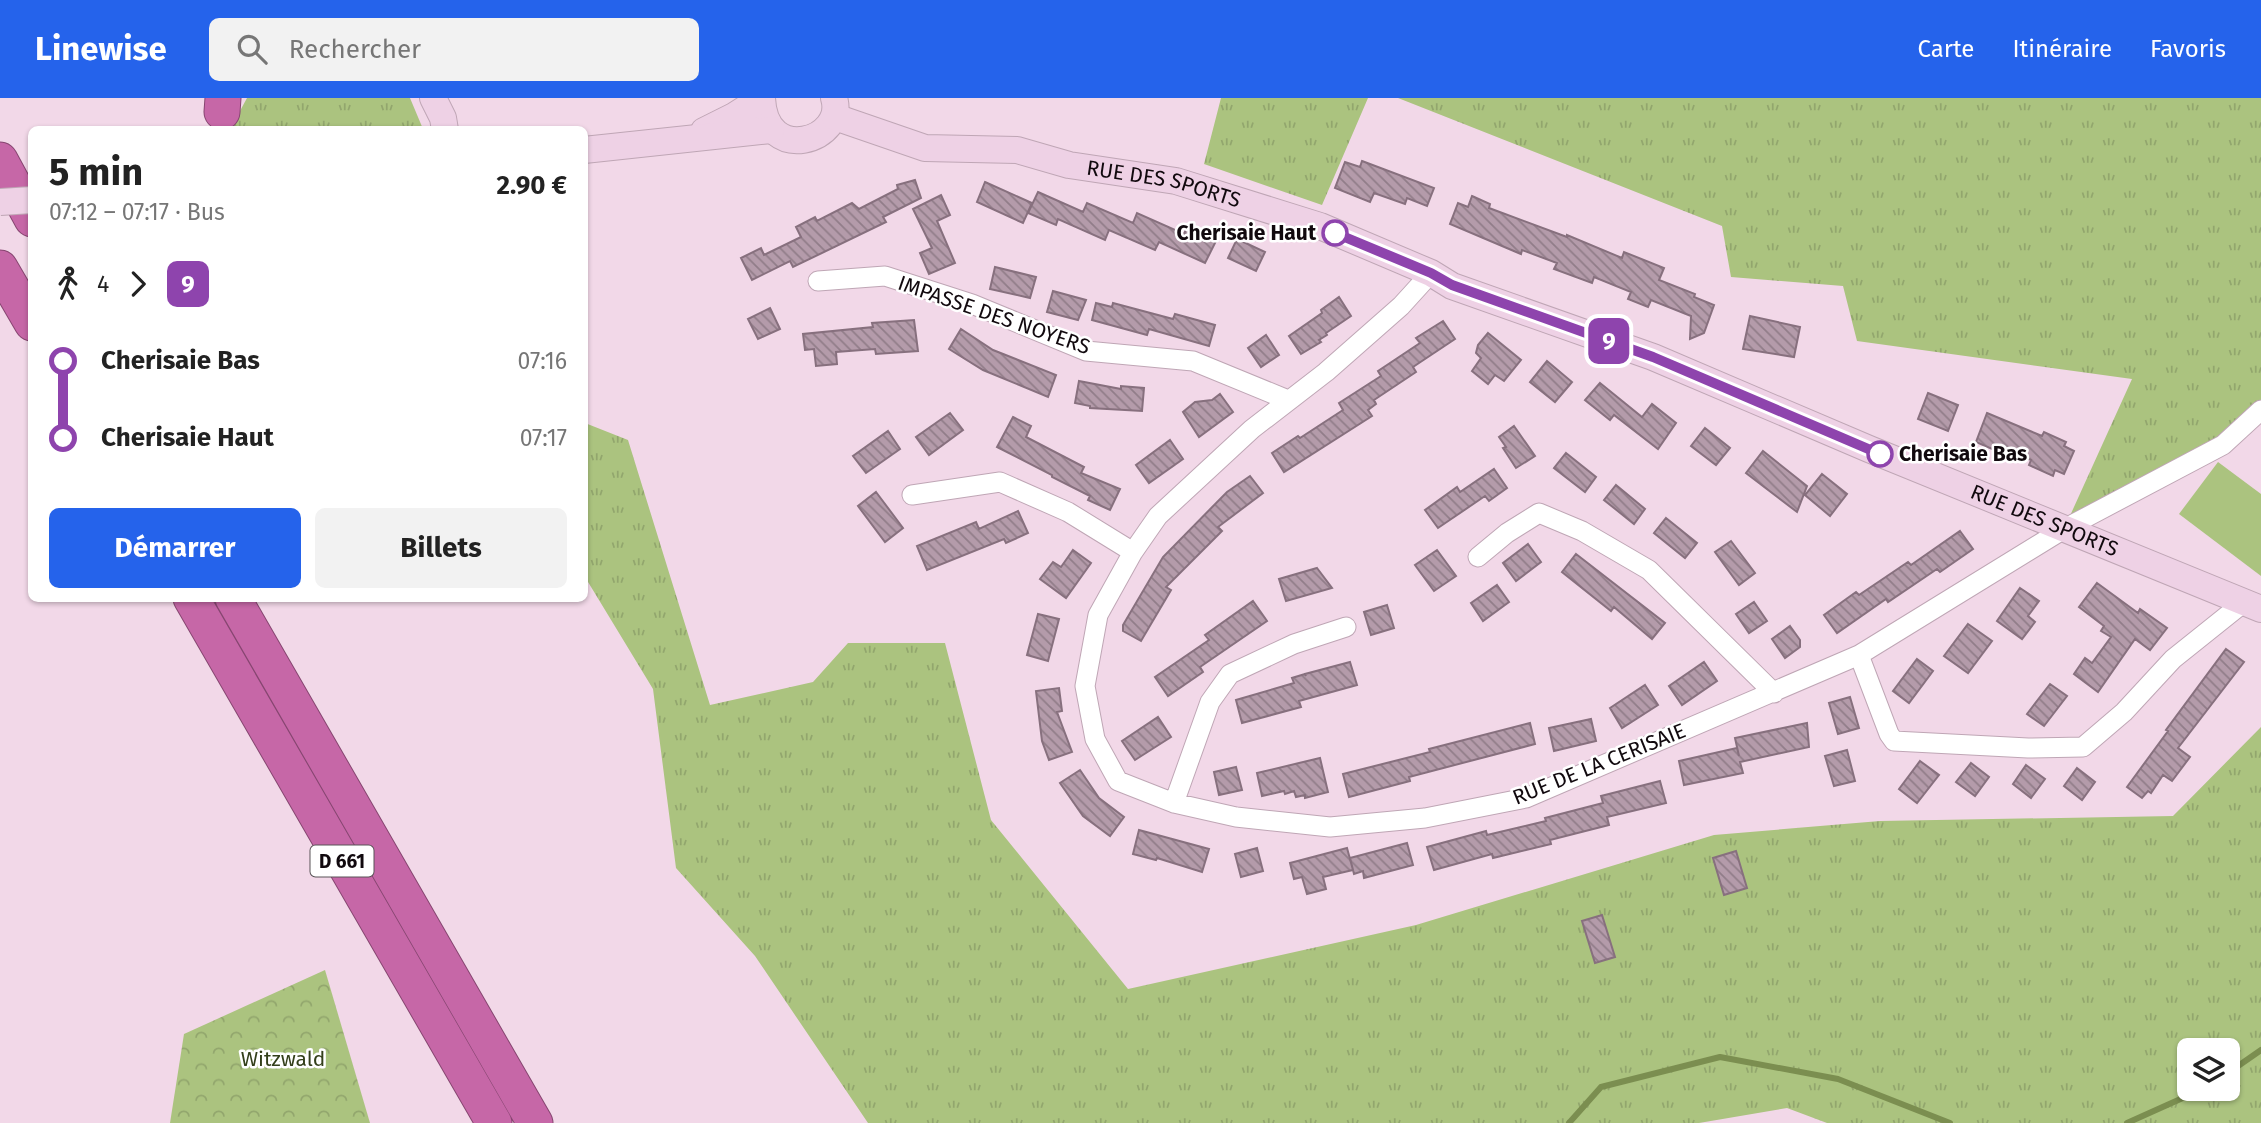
<!DOCTYPE html>
<html lang="fr">
<head>
<meta charset="utf-8">
<style>
	:root { --surface:#fff; --page:#f2f2f2; --text:#222; --muted:#767676; --accent:#2563eb }
	body { margin:0; font-family:"Fira Sans",sans-serif; background:var(--page); color:var(--text); height:100vh; display:flex; flex-direction:column; font-size:26px; white-space:nowrap }
	* { box-sizing:border-box; margin:0 }
	p { font-size:23px; color:var(--muted) }
	.icon { flex:none; width:38px; height:38px; fill:none; stroke:currentColor; stroke-width:2; stroke-linecap:round; stroke-linejoin:round }
	.map { position:relative; flex:1; overflow:hidden }
	.side { position:absolute; left:28px; top:28px; width:560px; height:476px; display:flex; flex-direction:column; background:var(--surface); border-radius:10px; box-shadow:0 2px 5px #0004 }
	.side>* { flex:none }
	.badge { padding:0 14px; border-radius:10px; font-size:24px; line-height:46px }
	.controls { position:absolute; left:2177px; top:940px; display:grid; gap:14px }
	.controls a { display:grid; place-items:center; width:63px; height:63px; border-radius:10px; background:var(--surface); box-shadow:0 2px 5px #0004; font-size:35px }
	.map>.badge { position:absolute; translate:-50% -50%; box-shadow:0 0 0 4px #fff }
	.legs { display:flex; align-items:center; gap:10px; height:77px; padding:0 21px; font-size:23px }
	.legs p { margin-inline-start:auto }
	.summary { display:flex; align-items:center; justify-content:space-between; height:119px; padding:0 21px }
	h1 { font-size:38px; font-weight:700; line-height:52px }
	.action { display:flex; gap:14px; margin-top:auto; padding:14px 21px }
	.action a { flex:1; height:80px; border-radius:10px; background:var(--accent); color:#fff; font-size:28px; font-weight:700; line-height:80px; text-align:center }
	.action a+a { background:var(--page); color:var(--text) }
	ul { padding:0 21px; list-style:none }
	li { display:flex; align-items:center; gap:24px; height:77px; font-size:26px }
	li i { display:grid; place-items:center; width:10px; height:100%; margin:0 9px; background:currentColor }
	li i::after { content:''; width:18px; height:18px; margin:-9px; border:5px solid; border-radius:50%; background:var(--surface) }
	li p { margin-inline-start:auto }
	li:first-child i { background:linear-gradient(#0000 50%,currentColor 0) }
	li:last-child i { background:linear-gradient(currentColor 50%,#0000 0) }
	header { display:flex; align-items:center; gap:42px; box-sizing:border-box; height:98px; padding:0 35px; background:var(--accent); color:#fff }
	header strong { font-size:33px }
	nav { display:flex; gap:38px; margin-inline-start:auto; font-size:24px }
	.search { width:490px; height:63px; background:var(--page); display:flex; align-items:center; gap:18px; box-sizing:border-box; padding:0 24px; border-radius:10px; color:var(--muted); font-size:26px }
	.map>svg:first-child { display:block }
	.grass { fill:url(#grass-tufts); fill-rule:evenodd }
	.forest { fill:url(#forest-crowns) }
	.pitch { fill:#abc37f }
	.lines { fill:none; stroke-linecap:round; stroke-linejoin:round }
	.stream { stroke:#7b8e50; stroke-width:6 }
	.building { fill:url(#building-back-hatch); stroke:#87707e; stroke-width:2 }
	.street-casing { stroke:#bfa6b5; stroke-width:21 }
	.secondary-casing { stroke:#bfa6b5; stroke-width:28 }
	.highway-casing { stroke:#874671; stroke-width:37 }
	.street { stroke:#fff; stroke-width:19 }
	.secondary { stroke:#eed1e5; stroke-width:26 }
	.highway { stroke:#c667a7; stroke-width:35 }
	.secondary-bridge-casing { stroke:#bfa6b5; stroke-width:28; stroke-linecap:butt }
	.secondary-bridge { stroke:#eed1e5; stroke-width:26 }
	.line-1-casing { stroke:#fff; stroke-width:16 }
	.line-1 { stroke:#8e44ad; stroke-width:10 }
	.stop-1-dot { fill:#fff; stroke:#8e44ad; stroke-width:3.5 }
	.labels { text-anchor:middle; dominant-baseline:central; stroke-width:5; stroke-linejoin:round; paint-order:stroke }
	.shield { fill:#fff; stroke:#585356; stroke-width:2 }
	.shield-label { font-size:19px; font-weight:bold; fill:#11090e }
	.street-label { font-size:21px; fill:#11090e; stroke:#fff }
	.stop-label { font-size:21px; font-weight:bold; fill:#11090e; stroke:#fff; text-anchor:end }
	.park-label { font-size:21px; fill:#333f1a; stroke:#fff }
</style>
</head>
<body>
<header>
<strong>Linewise</strong>
<div class="search"><svg class="icon" aria-label="search" viewBox="0 0 24 24"><circle cx="10" cy="10" r="6"/><path d="M15 15l6 6"/></svg>Rechercher</div>
<nav><a>Carte</a><a>Itinéraire</a><a>Favoris</a></nav>
</header>
<div class="map">
<svg width="2261" height="1025" viewBox="0 0 2261 1025">
	<defs>
		<pattern id="grass-tufts" width="24" height="20" patternUnits="userSpaceOnUse" patternTransform="scale(1.75)"><rect width="24" height="20" fill="#abc37f"/><path d="M3 7l-1-3M5 7V3M7 7l1-3M15 17l-1-3M17 17v-4M19 17l1-3" fill="none" stroke="#92a66d"/></pattern>
		<pattern id="forest-crowns" width="20" height="18" patternUnits="userSpaceOnUse" patternTransform="scale(1.75)"><rect width="20" height="18" fill="#abc37f"/><path d="M2 6a3 3 0 1 1 6 0M12 15a3 3 0 1 1 6 0" fill="none" stroke="#92a66d"/></pattern>
		<pattern id="building-back-hatch" width="6" height="6" patternUnits="userSpaceOnUse" patternTransform="scale(1.75)"><rect width="6" height="6" fill="#b49baa"/><path d="M-1 5l2 2M0 0l6 6M5-1l2 2" fill="none" stroke="#917d89"/></pattern>
	</defs>
	<rect width="100%" height="100%" fill="#f2d8e8"/>
	<path class="grass" d="M247,0h163l13,31 -190,1 1,-8z
		M1221,0h147l-46,107 -118,-41z
		M1398,0h863v312l-38,35 -159,84 68,-150 -275,-38 -14,-55 -112,-9 -9,-51z
		M585,325l43,17 82,265 103,-23 35,-39h97l46,177 137,169 288,-64 298,-90 166,-14 293,-5 88,-89v396h-434l-40,-15 -88,15h-831l-113,-167 -79,-88 -23,-179 -68,-112zM2189,952h39v38h-39z"/>
	<path class="forest" d="M325,872l45,153h-200l14,-89z"/>
	<path class="pitch" d="M2218,364l43,32v82l-82,-62z"/>
	<g class="lines">
		<path class="stream" d="M2228,975l33,-23
			M1569,1025l32,-36 119,-30 118,22 112,44
			M2127,1025l78,-35"/>
	</g>
	<path class="building" d="M1362,63l72,27 -7,18 -20,-8 -2,6 -31,-11 -4,9 -35,-14 10,-26 15,5z
		M915,82l6,18 -38,19 3,5 -93,45 -3,-6 -38,19 -11,-22 20,-10 3,7 37,-18 -5,-10 19,-10 2,4 35,-18 7,6 39,-20 -1,-4z
		M985,84l47,21 -9,20 -46,-21z
		M1038,94l45,20 4,-9 46,20 4,-10 47,21 4,-9 29,14 -12,24 -46,-21 -4,8 -46,-20 -4,10 -47,-21 -2,6 -28,-12z
		M941,97l9,20 -13,6 18,42 -26,11 -9,-21 12,-5 -19,-39z
		M1472,98l18,8 -1,4 78,29v-2l55,23 2,-6 40,16 -5,12 36,14 -1,3 20,8 -10,28 -14,6 1,-23 -40,-16 -3,7 -20,-8 3,-7 -37,-15 -2,6 -38,-14 3,-6 -35,-13 -1,4 -71,-30 8,-21 10,4z
		M1237,141l28,13 -9,19 -28,-13z
		M995,169l41,10 -6,21 -40,-9z
		M1053,193l33,9 -8,20 -31,-8z
		M1339,199l12,19 -25,17 1,2 -8,5 2,2 -20,12 -12,-18 33,-23 -1,-3z
		M1096,205l16,4 1,-4 60,16 2,-5 40,11 -6,21 -60,-17 -2,6 -55,-15z
		M770,210l10,21 -22,10 -10,-20z
		M1750,218l50,11 -6,30 -51,-8z
		M914,222l4,31 -42,3 -1,-5 -39,3 1,12 -21,2 -2,-17 -9,1 -2,-16 70,-7 -1,-4z
		M1443,223l12,18 -42,28 3,5 -42,28 2,4 -8,6 4,6 -88,56 -12,-19 26,-17 2,2 43,-28 -4,-7 42,-27 -3,-5 42,-28 -4,-5z
		M961,231l32,21 63,25 -8,22 -65,-27 -34,-21z
		M1488,235l33,27 -17,21 -9,-6 -7,9 -16,-13 9,-13 -5,-5 2,-8z
		M1266,237l13,20 -18,12 -13,-19z
		M1547,263l25,21 -17,20 -25,-20z
		M1079,283l42,8v-3l23,2 -2,23 -52,-3v-2l-15,-3z
		M1600,285l42,34 10,-13 24,19 -18,26 -44,-34 -4,5 -25,-20z
		M1928,295l30,12 -10,26 -30,-12z
		M1220,296l13,18 -34,25 -16,-25 12,-10 17,-2z
		M950,315l13,17 -34,25 -13,-18z
		M1987,315l55,23 2,-4 22,10 -2,4 10,5 -10,23 -9,-4 -2,6 -24,-11 2,-5 -30,-12 -2,4 -23,-10z
		M1013,319l18,9 -5,11 58,30 -3,6 39,16 -10,21 -22,-10 2,-4 -38,-19v-2l-55,-28z
		M1514,328l21,30 -19,12 -13,-20 3,-1 -7,-10z
		M1705,330l25,20 -14,17 -25,-19z
		M888,333l12,18 -34,24 -13,-17z
		M1170,342l13,19 -34,24 -13,-18z
		M1763,353l44,35 -10,26 -51,-39z
		M1566,355l30,24 -11,15 -31,-24z
		M1494,371l13,19 -18,13 -4,-5 -47,32 -13,-18 32,-23 3,5z
		M1822,376l25,20 -17,22 -25,-21z
		M1250,378l13,17 -45,34 4,4 -56,56 5,3 -30,51 -18,-10v-6l40,-68 64,-65z
		M1616,387l29,24 -11,15 -30,-24z
		M876,394l27,36 -18,14 -27,-36z
		M1018,413l10,22 -22,10 -2,-4 -77,31 -10,-24 59,-24 3,7z
		M1666,420l31,25 -12,15 -31,-25z
		M1960,433l13,18 -33,23 -3,-3 -49,33 -2,-3 -49,34 -13,-18 32,-23 3,3 49,-33 3,3z
		M1731,443l24,32 -16,12 -24,-33z
		M1528,446l13,18 -25,19 -13,-18z
		M1073,452l18,13 -25,35 -26,-19 13,-17 8,5z
		M1437,452l19,26 -22,15 -19,-26z
		M1576,456l89,69 -13,16 -38,-32 -3,4 -49,-39z
		M1317,470l15,20 -46,13 -7,-22z
		M2097,485l41,30 2,-4 27,19 -17,22 -15,-11 -37,53 -24,-18 11,-16 7,5 19,-26 -10,-6 3,-5 -25,-19z
		M1497,487l12,17 -26,19 -12,-18z
		M2020,490l19,13 -11,15 7,6 -13,17 -25,-18z
		M1253,503l14,20 -67,46 3,5 -35,24 -13,-19 54,-37 -4,-5z
		M1754,504l13,19 -18,12 -13,-19z
		M1387,507l7,23 -23,7 -7,-23z
		M1038,516l21,5 -11,42 -21,-6z
		M1968,526l24,17 -24,32 -24,-17z
		M1790,528l10,14v7l-15,11 -13,-19z
		M2226,551l18,13 -66,86 12,9 -18,24 -9,-6 -12,18 -3,-2 -6,7 -15,-11 41,-56 -2,-1z
		M1917,561l16,12 -24,32 -16,-12z
		M1350,564l7,23 -58,16 2,6 -59,16 -6,-23 58,-17 -2,-5 13,-4 1,2 -1,-2z
		M1704,564l13,19 -35,24 -13,-19z
		M2050,586l17,12 -23,30 -17,-12z
		M1645,587l13,20 -36,23 -12,-20z
		M1059,590l3,23 -5,1 15,40 -23,8 -7,-19 -6,-50z
		M1850,599l9,31 -21,6 -9,-31z
		M1158,619l13,20 -36,23 -13,-19z
		M1591,621l5,22 -42,10 -5,-23z
		M1530,625l5,21 -126,33 1,4 -61,16 -6,-23 87,-22 -1,-3z
		M1807,625l2,24 -69,15 3,11 -59,12 -5,-24 58,-13 2,8 -4,-18z
		M1847,652l8,31 -21,5 -9,-30z
		M1320,660l8,34 -23,6v-3l-9,2 -2,-6 -9,3 -1,-3 -22,5 -5,-23z
		M1920,663l19,14 -22,28 -18,-14z
		M1971,665l18,14 -14,19 -19,-14z
		M2026,667l19,14 -14,19 -18,-14z
		M1236,669l6,23 -23,5 -5,-23z
		M2077,670l18,14 -13,18 -18,-14z
		M1080,672l19,28 25,19 -14,19 -27,-20 -23,-33z
		M1660,683l6,22 -59,14 2,8 -59,15 1,4 -58,14 -1,-4 -58,16 -7,-23 59,-16 1,4 59,-14 -1,-3 58,-15 -2,-7z
		M1139,732l70,19 -7,23 -45,-14 -1,2 -23,-6z
		M1407,745l6,22 -49,13 -1,-7 -9,3 -4,-16z
		M1257,750l6,23 -22,6 -6,-23z
		M1347,750l6,22 -30,7 3,12 -19,5 -5,-17 -8,2 -4,-16z
		M1736,753l11,37 -23,7 -11,-37z
		M1602,817l13,42 -20,6 -13,-42z"/>
	<g class="lines">
		<defs>
			<path id="street" d="M1431,175l-30,33 -75,66 -74,57 -94,87 -25,36 -35,63 -13,71 10,53 23,42 56,22 62,14 94,10 95,-9 101,-20 333,-143 205,-126 159,-84 38,-35
				M818,183l67,-5 87,28 114,47 107,10 95,39
				M912,397l88,-13 68,30 65,40
				M1478,459l29,-24 32,-20 43,18 67,39 125,123
				M1859,557l30,79 5,7 134,7 55,-1 41,-35 49,-53 70,-56
				M1174,705l36,-101 20,-28 64,-30 52,-17"/>
			<g id="secondary">
				<path d="M433,0l10,20 2,12"/>
				<path d="M762,0c3,69 85,42 72,0"/>
				<path id="s1" d="M835,19l90,31 92,2 52,15 107,16 144,45 111,47 21,13 201,71 216,92 392,160"/>
				<path d="M704,33l30,-15 28,-18"/>
				<path d="M584,52l187,-20"/>
			</g>
			<path id="highway" d="M222,14l1,-14
				M0,62l32,59
				M0,170l32,55
				M191,500l303,525
				M233,500l302,525"/>
		</defs>
		<use href="#street" class="street-casing"/>
		<use href="#secondary" class="secondary-casing"/>
		<use href="#highway" class="highway-casing"/>
		<use href="#street" class="street"/>
		<use href="#secondary" class="secondary"/>
		<use href="#highway" class="highway"/>
		<defs>
			<path id="secondary-bridge" d="M0,104l32,-2"/>
		</defs>
		<use href="#secondary-bridge" class="secondary-bridge-casing"/>
		<use href="#secondary-bridge" class="secondary-bridge"/>
	</g>
	<g class="lines">
		<defs>
			<path id="line-1" d="M1335,135l96,40 21,12 201,72 227,97"/>
		</defs>
		<use href="#line-1" class="line-1-casing"/>
		<use href="#line-1" class="line-1"/>
	</g>
	<g class="stop-1-dot">
		<circle cx="1335" cy="135" r="12"/>
		<circle cx="1880" cy="356" r="12"/>
	</g>
	<g class="labels">
		<rect class="shield" x="310.5" y="747.5" width="63" height="31" rx="5"/>
		<g class="shield-label">
			<text x="342" y="763">D 661</text>
		</g>
		<g class="street-label">
			<text stroke="none"><textPath href="#s1" startOffset="338">RUE DES SPORTS</textPath></text>
			<text transform="translate(994 217) rotate(19)">IMPASSE DES NOYERS</text>
			<text stroke="none"><textPath href="#s1" startOffset="1283">RUE DES SPORTS</textPath></text>
			<text transform="translate(1599 666) rotate(-22)">RUE DE LA CERISAIE</text>
		</g>
		<g class="stop-label">
			<text x="1316" y="135">Cherisaie Haut</text>
			<text x="1899" y="356" text-anchor="start">Cherisaie Bas</text>
		</g>
		<g class="park-label">
			<text x="283" y="961">Witzwald</text>
		</g>
	</g>
</svg>
<div class="controls">
<a><svg class="icon" aria-label="layers" viewBox="0 0 24 24"><path d="M12 4l9 5-9 5-9-5zM3 14l9 5 9-5"/></svg></a>
</div>
<b class="badge" style="left:1609px;top:243px;background:#8e44ad;color:#fff">9</b>
<section class="side">
<div class="summary"><div><h1>5 min</h1><p>07:12 – 07:17 · Bus</p></div><b>2.90 €</b></div>
<div class="legs"><svg class="icon" aria-label="walk" viewBox="0 0 24 24"><circle cx="13" cy="4" r="2"/><path d="M13 8l-2 6 4 7M11 14l-3 7M7 12l3-4h3l4 4"/></svg>4<svg class="icon" aria-label="forward" viewBox="0 0 24 24"><path d="M9 5l7 7-7 7"/></svg><b class="badge" style="background:#8e44ad;color:#fff">9</b></div>
<ul>
<li><i style="color:#8e44ad"></i><b>Cherisaie Bas</b><p>07:16</p></li>
<li><i style="color:#8e44ad"></i><b>Cherisaie Haut</b><p>07:17</p></li>
</ul>
<div class="action"><a>Démarrer</a><a>Billets</a></div>
</section>
</div>
</body>
</html>
